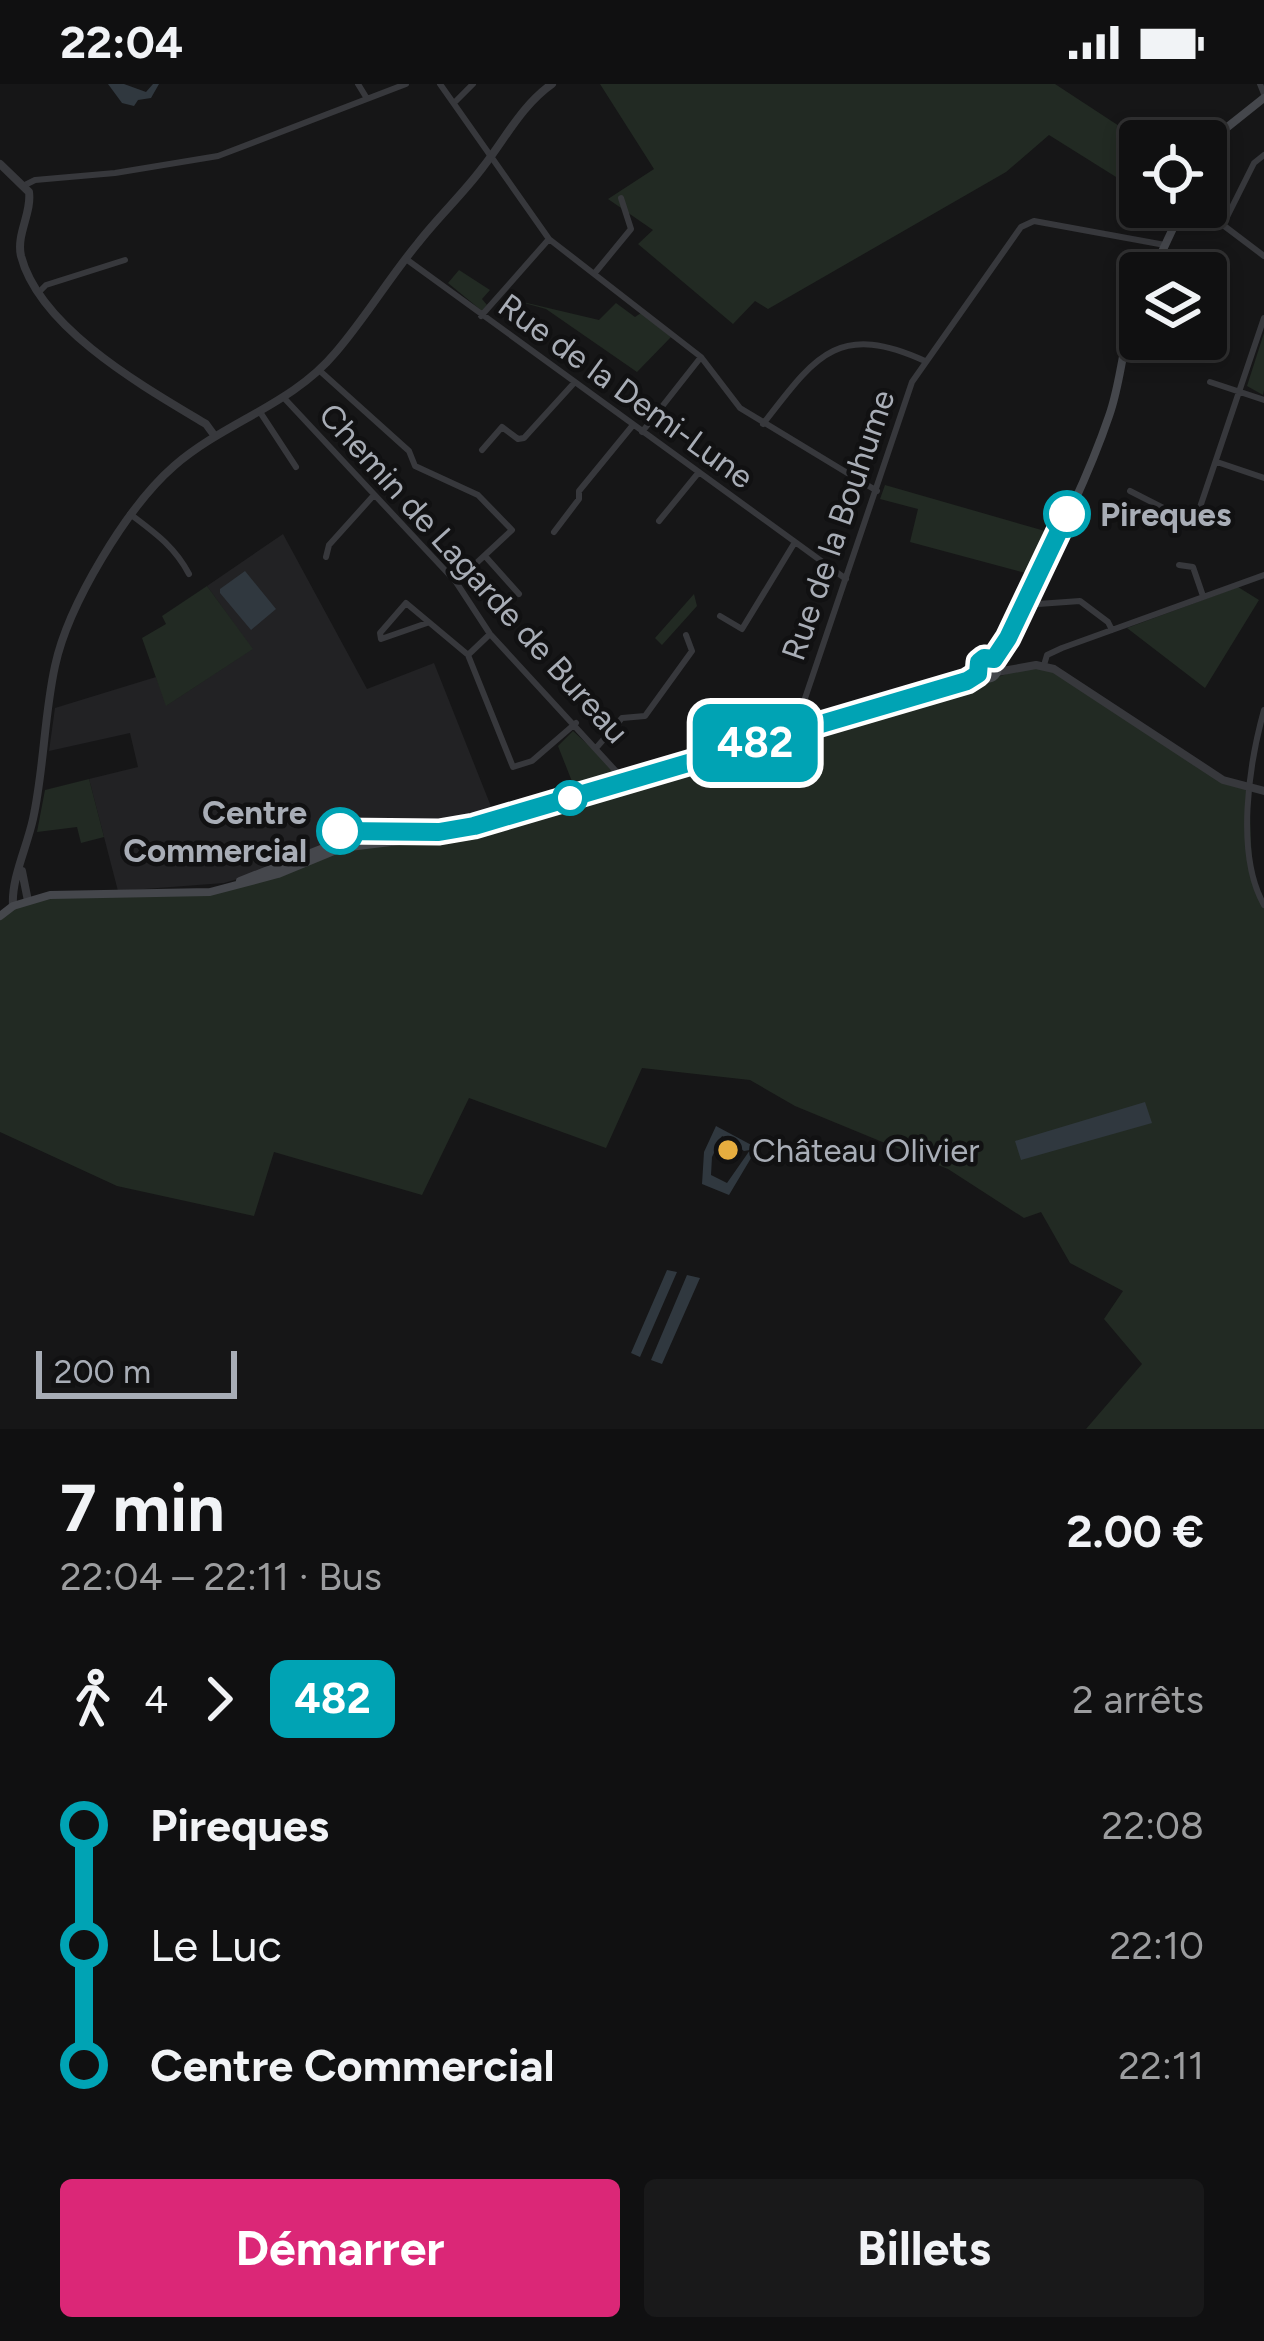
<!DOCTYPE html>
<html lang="fr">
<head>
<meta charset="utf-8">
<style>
	:root { --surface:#101011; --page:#19191a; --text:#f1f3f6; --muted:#9c9d9f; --line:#303031; --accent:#db2777 }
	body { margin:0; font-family:Figtree,sans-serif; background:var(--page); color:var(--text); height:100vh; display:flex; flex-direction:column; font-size:45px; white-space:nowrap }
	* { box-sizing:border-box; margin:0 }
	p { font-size:39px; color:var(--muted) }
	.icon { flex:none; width:66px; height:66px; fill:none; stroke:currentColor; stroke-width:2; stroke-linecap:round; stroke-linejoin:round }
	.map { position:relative; height:1345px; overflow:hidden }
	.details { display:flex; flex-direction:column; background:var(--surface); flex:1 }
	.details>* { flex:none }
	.badge { padding:0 24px; border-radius:18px; font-size:42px; line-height:78px }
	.buttons { position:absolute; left:1119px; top:36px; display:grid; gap:24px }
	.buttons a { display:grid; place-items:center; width:108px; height:108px; border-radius:12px; background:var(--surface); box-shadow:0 6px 18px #0003,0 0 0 3px var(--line); font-size:60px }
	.scale { position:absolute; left:36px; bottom:30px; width:201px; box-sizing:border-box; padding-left:12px; border:6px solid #a8adb6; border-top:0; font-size:33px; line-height:42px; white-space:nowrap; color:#a8adb6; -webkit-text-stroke:9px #111112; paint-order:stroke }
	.map>.badge { position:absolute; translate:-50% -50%; box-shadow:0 0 0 6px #fff }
	.legs { display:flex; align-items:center; gap:18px; height:132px; padding:0 60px; font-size:39px }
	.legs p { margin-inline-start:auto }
	.summary { display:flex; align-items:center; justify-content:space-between; height:204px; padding:0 60px }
	h1 { font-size:66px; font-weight:700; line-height:90px }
	.cta { display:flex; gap:24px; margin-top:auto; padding:24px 60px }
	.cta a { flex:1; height:138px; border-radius:12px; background:var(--accent); color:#fff; font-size:48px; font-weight:700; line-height:138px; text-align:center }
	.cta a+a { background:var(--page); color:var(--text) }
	ul { padding:0 60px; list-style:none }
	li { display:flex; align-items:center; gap:42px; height:120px; font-size:45px }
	li i { display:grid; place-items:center; width:18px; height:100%; margin:0 15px; background:currentColor }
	li i::after { content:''; width:30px; height:30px; margin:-15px; border:9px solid; border-radius:50%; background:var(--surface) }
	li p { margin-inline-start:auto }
	li:first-child i { background:linear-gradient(#0000 50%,currentColor 0) }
	li:last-child i { background:linear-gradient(currentColor 50%,#0000 0) }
	.status { display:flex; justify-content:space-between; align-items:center; height:84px; padding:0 60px; background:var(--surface); direction:ltr }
	.status svg { height:33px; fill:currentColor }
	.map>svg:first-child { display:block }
	.built { fill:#222224 }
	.green { fill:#222a23 }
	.water { fill:#30383f; fill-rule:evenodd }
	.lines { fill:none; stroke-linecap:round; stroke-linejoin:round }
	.minor { stroke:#37383c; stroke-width:6 }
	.tertiary { stroke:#37383c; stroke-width:8 }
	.secondary { stroke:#45474c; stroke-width:8 }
	.line-1-casing { stroke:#fff; stroke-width:27 }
	.line-1 { stroke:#00a3b4; stroke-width:18 }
	.stop-1-dot { fill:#fff; stroke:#00a3b4; stroke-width:6 }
	.poi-dot { fill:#e6ad3f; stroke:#111112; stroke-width:4.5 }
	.labels { text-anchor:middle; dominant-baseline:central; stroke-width:9; stroke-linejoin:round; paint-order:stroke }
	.street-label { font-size:33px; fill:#a8adb6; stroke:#111112 }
	.stop-label { font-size:33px; font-weight:bold; fill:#a8adb6; stroke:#111112; text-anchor:start }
	.poi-label { font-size:33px; fill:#a8adb6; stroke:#111112; text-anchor:start }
</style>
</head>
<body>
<div class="status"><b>22:04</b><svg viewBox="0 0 49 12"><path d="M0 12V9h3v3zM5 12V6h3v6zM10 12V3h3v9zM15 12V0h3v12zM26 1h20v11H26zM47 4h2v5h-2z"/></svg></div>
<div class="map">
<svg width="1264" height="1345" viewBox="0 0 1264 1345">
	<rect width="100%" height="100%" fill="#161617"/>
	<path class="built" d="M283,450l84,155 67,-26 60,151 -61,16h-80l-95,43 -34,10 -106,8 -29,-112 49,-12 -8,-34 -81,18 6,-43 101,-31 11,28 85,-56 -45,-63z"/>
	<path class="green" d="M600,0h455l87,57 -2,51 -91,-57 -43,37 -238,137 -13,-8 -22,23 -95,-80 15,-14 -45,-31 46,-30z
		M459,186l31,20 -8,9 5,6 -5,6 -34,-28z
		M506,214l93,22 17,-17 19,14 6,-4 30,24 -34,35 -91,-63z
		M1264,249v57l-1,5 -16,-9z
		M885,401l167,48 -19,42 -123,-33 8,-33 -38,-10z
		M207,502l46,63 -87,57 -24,-68 24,-14 -4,-8z
		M1238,503l21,13 -54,88 -78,-60z
		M694,510l3,12 -35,39 -7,-7z
		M1044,581l179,115 26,9 3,78 12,38v524h-178l56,-65 -38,-45 19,-28 -53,-28 -29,-51 -17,6 -76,-49 -153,-63 -45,-26 -108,-12 -36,80 -137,-50 -47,97 -148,-43 -20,64 -137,-30 -117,-54v-216l13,-10 37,-11 132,-1 46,-9 123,-48 100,-6 498,-144c38,1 61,-20 95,-22z
		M573,647l45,41 -1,6 -123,36 -2,-6 81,-24 -15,-38z
		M89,695l15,58 -23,6 -4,-16 -40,5 8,-42z"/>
	<path class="water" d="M108,0h16l22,8 7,-8h6l-8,14 -13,2 -4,6 -12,-3z
		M245,487l31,38 -25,21 -31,-37v-4z
		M1145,1018l7,21 -131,37 -6,-19z
		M716,1042l41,22 -28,47 -27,-11 2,-32zM722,1052l22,15 6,-1 -23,33 -16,-8 1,-18z
		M667,1186l10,2 -37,85 -9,-4z
		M687,1191l13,3 -38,86 -11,-4z"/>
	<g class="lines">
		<path class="minor" d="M358,0l8,13
			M440,0l109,155 152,118 39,51 137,83
			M1260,0l4,10
			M454,19l19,-19
			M25,101l10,-5 80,-7 103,-17 188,-72
			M1186,123l37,18 41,31
			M1223,141l31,-62 10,-8
			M406,175l440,320
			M594,190l37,-45 -10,-31
			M40,207l6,-6 79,-25
			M481,232l68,-77
			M320,287l89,80 6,15 63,29 34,35 -56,52
			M1210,298l54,18
			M285,315l171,183 34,52 135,147
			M260,328l36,55
			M763,340c52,-67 74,-103 162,-63
			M642,348l59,-75
			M482,366l20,-23 16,12 6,-1 50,-55
			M1217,378l47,16
			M1130,407l61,31 5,-3 68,-201
			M130,430c25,19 44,32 59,60
			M659,437l40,-49
			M554,448l25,-33v-8l54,-66
			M485,472l34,38
			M326,473l3,-12 45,-50
			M1179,481l14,2 10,29
			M1024,521l56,-4 28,21 4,8
			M720,532l22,13 53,-87
			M427,539l-46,16 -1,-6 26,-30 61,51
			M490,550l-22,21 45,112 19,-6 44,-38
			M1044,581l3,-10 15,-7 202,-73
			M1264,626c-15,54 -29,144 0,195
			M801,646l-2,-14 113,-334 109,-155 13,-6 131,24
			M597,663l25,-29 23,-2 47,-65 -6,-16"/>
		<path class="tertiary" d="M0,80l29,28c3,21 -13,42 -8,64 19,73 125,132 185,168l8,11
			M997,588l39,-7 18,4 169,111 41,11
			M22,787l6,30
			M13,822c-2,-27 14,-59 20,-87 11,-50 11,-103 22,-153 13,-61 72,-159 119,-200 52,-45 118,-61 162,-114 30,-35 53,-74 82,-109 20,-26 45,-49 65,-76 22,-28 39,-62 69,-83"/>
		<path class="secondary" d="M1206,76l19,-31 39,-31
			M1152,189l31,-66
			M976 584a11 11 0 1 1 22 0a11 11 0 1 1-22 0Z
			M994,575l14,-21c35,-72 75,-146 101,-222 14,-39 13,-81 31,-118
			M240,797l111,-44 51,-1
			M0,832l13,-10 37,-11 160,-3 68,-18 63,-26 91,-11 42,-11 475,-139 29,-13"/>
	</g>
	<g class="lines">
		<defs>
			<path id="line-1" d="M340,747l99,1 35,-6 493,-145 11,-7 1,-12 5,-4 10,1 14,-21 59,-124"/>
		</defs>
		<use href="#line-1" class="line-1-casing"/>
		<use href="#line-1" class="line-1"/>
	</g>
	<g class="stop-1-dot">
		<circle cx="1067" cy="430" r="21"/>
		<circle cx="570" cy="714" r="15"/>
		<circle cx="340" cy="747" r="21"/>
	</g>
	<circle class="poi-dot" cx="728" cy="1066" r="12"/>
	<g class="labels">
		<g class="street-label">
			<text transform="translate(626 307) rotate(36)">Rue de la Demi-Lune</text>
			<text transform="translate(838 441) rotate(-71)">Rue de la Bouhume</text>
			<text transform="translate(474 489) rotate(48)">Chemin de Lagarde de Bureau</text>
		</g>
		<g class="stop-label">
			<text x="1100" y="430">Pireques</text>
			<text x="307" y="728" text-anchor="end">Centre<tspan x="307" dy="38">Commercial</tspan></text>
		</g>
		<g class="poi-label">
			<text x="752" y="1066">Château Olivier</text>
		</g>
	</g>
</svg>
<div class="buttons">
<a><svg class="icon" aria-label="locate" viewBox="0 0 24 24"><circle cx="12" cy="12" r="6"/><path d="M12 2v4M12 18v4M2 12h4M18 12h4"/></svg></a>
<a><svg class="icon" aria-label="layers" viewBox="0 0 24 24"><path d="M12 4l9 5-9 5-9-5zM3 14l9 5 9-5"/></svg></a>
</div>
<div class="scale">200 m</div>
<b class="badge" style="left:755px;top:659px;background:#00a3b4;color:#fff">482</b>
</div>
<section class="details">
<div class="summary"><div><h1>7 min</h1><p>22:04 – 22:11 · Bus</p></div><b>2.00 €</b></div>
<div class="legs"><svg class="icon" aria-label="walk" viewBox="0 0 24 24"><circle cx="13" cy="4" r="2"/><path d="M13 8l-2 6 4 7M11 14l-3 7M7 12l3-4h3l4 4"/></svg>4<svg class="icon" aria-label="forward" viewBox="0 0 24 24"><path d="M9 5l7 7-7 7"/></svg><b class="badge" style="background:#00a3b4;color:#fff">482</b><p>2 arrêts</p></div>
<ul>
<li><i style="color:#00a3b4"></i><b>Pireques</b><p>22:08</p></li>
<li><i style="color:#00a3b4"></i><span>Le Luc</span><p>22:10</p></li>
<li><i style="color:#00a3b4"></i><b>Centre Commercial</b><p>22:11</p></li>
</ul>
<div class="cta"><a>Démarrer</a><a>Billets</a></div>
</section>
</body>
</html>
